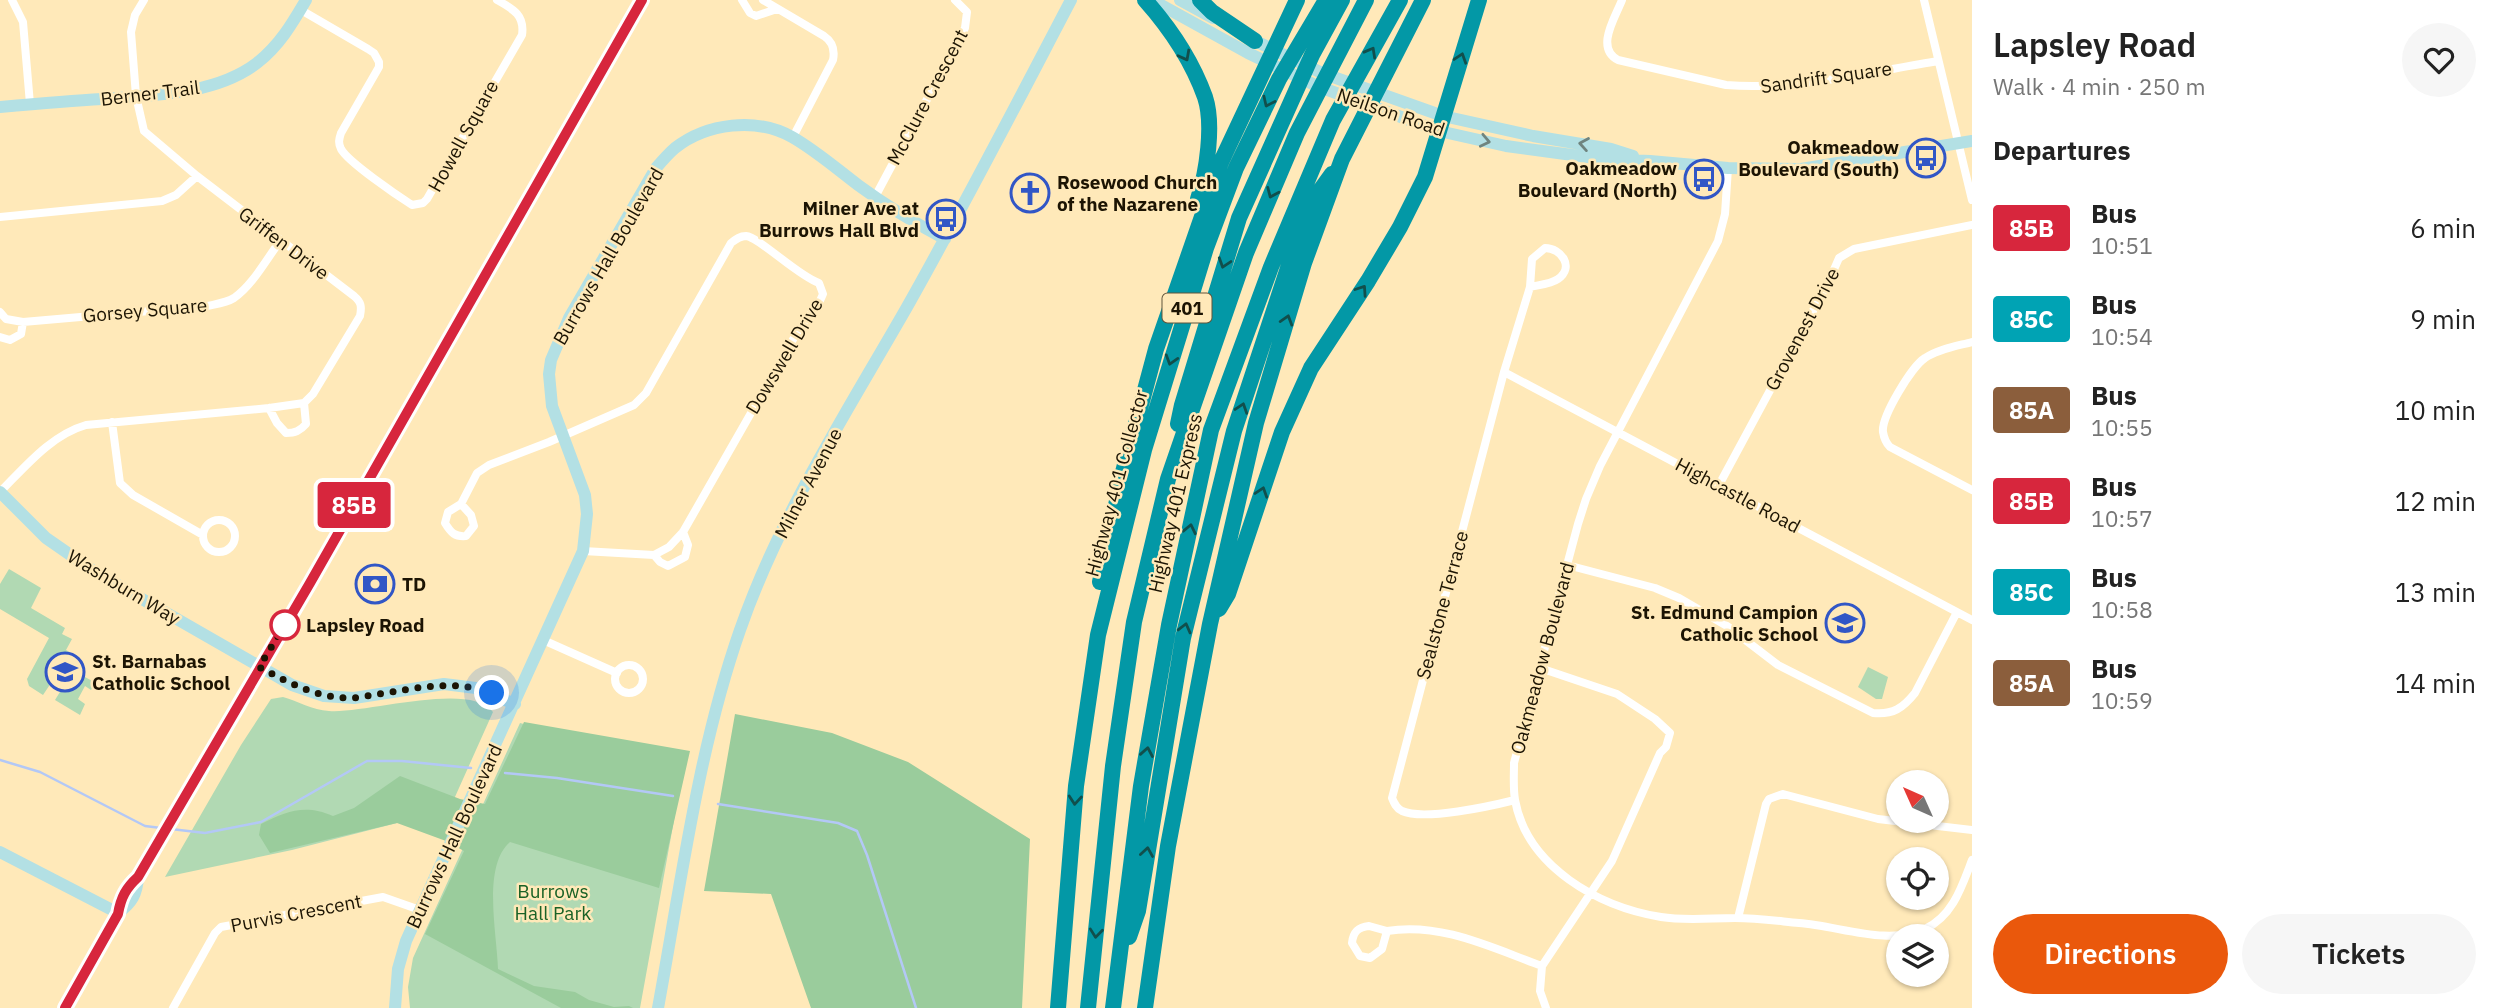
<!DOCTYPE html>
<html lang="en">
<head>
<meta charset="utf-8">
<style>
	:root { --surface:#fff; --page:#f6f6f6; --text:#222; --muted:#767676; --accent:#ea580c }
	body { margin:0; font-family:"IBM Plex Sans",sans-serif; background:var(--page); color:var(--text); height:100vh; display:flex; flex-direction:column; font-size:26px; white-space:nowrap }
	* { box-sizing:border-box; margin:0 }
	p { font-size:23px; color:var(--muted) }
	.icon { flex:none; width:38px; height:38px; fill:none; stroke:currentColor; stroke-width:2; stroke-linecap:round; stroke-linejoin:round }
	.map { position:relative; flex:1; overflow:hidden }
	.panel { display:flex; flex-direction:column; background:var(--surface); width:525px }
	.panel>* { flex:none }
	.badge { padding:0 14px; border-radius:5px; font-size:24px; line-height:46px }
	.needle { width:46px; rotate:315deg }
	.buttons { position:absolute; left:1886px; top:770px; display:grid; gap:14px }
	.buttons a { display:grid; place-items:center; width:63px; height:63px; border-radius:50%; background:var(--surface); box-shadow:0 2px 5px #0004; font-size:35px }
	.you { position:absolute; width:35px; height:35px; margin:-18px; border:5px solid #fff; border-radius:50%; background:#1a73e8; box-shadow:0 0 0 10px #1a73e833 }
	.map>.badge { position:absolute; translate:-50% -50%; box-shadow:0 0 0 4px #fff }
	h2 { padding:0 21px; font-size:26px; line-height:63px }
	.round { display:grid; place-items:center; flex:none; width:74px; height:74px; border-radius:37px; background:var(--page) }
	.summary { display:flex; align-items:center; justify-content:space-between; height:119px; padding:0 21px }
	h1 { font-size:33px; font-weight:600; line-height:52px }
	.action { display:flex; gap:14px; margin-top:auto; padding:14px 21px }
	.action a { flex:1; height:80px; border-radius:42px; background:var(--accent); color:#fff; font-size:28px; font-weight:600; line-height:80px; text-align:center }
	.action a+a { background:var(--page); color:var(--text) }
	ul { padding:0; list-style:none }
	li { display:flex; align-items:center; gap:21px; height:91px; padding:0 21px }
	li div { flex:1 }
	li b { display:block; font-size:26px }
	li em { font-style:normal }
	li .badge { min-width:77px; font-weight:700; text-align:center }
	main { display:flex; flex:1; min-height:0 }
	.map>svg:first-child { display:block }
	.green { fill:#b1d9b3 }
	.forest { fill:#9acc9c }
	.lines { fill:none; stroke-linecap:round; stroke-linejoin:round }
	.stream { stroke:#b3c8f6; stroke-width:2.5 }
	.street { stroke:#fff; stroke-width:8 }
	.secondary { stroke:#b3e0e4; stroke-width:12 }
	.highway { stroke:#0398a6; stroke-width:16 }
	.oneway { stroke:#114f4c }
	.oneway2 { stroke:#6f847f }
	.line-casing { stroke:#fff; stroke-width:16 }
	.line { stroke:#d7263d; stroke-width:10 }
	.walk { stroke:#1c1403; stroke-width:7; stroke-dasharray:0 12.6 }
	.stop-dot { fill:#fff; stroke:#d7263d; stroke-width:3.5 }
	.labels { text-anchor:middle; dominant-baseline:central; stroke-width:5; stroke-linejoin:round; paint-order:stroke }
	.shield { fill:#ffe9b9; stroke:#60543a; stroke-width:2 }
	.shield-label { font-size:18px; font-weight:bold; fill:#1c1403 }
	.street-label { font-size:19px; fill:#1c1403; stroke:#ffe9b9 }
	.poi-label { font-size:19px; font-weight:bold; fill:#1c1403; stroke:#ffe9b9; text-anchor:end }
	.stop-label { font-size:19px; font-weight:bold; fill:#1c1403; stroke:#ffe9b9; text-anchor:start }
	.park-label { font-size:19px; fill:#1a6226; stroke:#ffe9b9 }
</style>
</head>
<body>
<main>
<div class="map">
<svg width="1972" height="1008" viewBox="0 0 1972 1008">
	<rect width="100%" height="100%" fill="#ffe9b9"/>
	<path class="green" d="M9,569l32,19 -10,20 34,20 -3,6 10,5 -6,11 5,3 -4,10 7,3 -2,4 24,13 -5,7 -6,-4 -7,13 7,5 -5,11 -25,-15 8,-13 -10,-7 -10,15 -14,-9 -2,-7 22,-41 -49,-29v-25z
		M1868,667l20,10 -6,22h-6l-18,-12z
		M283,697c15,4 29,13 46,14 37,3 141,-30 164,1l-47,105 -49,6 -105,27 -127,27 76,-132 30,-46z
		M520,723l120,32 40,32 -40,221h-230l-2,-21 5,-29z"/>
	<path class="forest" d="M735,714l97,19 76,29 122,77 -8,169h-211l-40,-114 -67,-3z
		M524,722l166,29 -31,137 -149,-46c-28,24 -13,92 -12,127l36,17 41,6 14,8 25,7 15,-1 4,2h-72l-136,-74 39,-83 -18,-10 -49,-18 -127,30 -11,-18 2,-11c26,-13 44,-20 72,-8l21,-8 46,-32 60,23 25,5z"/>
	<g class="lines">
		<path class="stream" d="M0,760l40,12 105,54 16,2
			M505,773l52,5 116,18
			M718,804l120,19 19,8 10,24 49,153
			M171,829l34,4 56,-11 106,-61h35l69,7"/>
		<path class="street" d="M12,0l11,22 7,82
			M742,0l8,13 6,3 21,-7
			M763,0l61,36c9,6 11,14 9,24l-40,77
			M1622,0c-7,18 -27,48 -4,60l108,25c68,6 144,-13 212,-24
			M1924,0l48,200
			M301,10l67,39 6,4 5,9v5l-38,66c-2,6 -3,10 0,16 7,13 57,47 71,56l11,-2 4,-4 95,-164c3,-20 -9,-26 -25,-35
			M1728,168l-3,46 -7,27 -118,225 -14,33 -8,25 -64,239c0,12 -1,25 1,37 12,67 84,107 146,117 24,4 50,1 74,1 22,0 43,3 64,5 41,3 88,23 126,6 28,-13 37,-43 47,-69
			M875,197l90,-169 2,-16 -12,-12
			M0,217l162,-16 14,-6 21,-19
			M1545,248c16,0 30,19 13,31 -7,5 -19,6 -28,8l2,-28z
			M0,312l6,7 17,3 184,-16c9,-2 19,-3 27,-8 19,-13 33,-40 47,-58
			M0,337l10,3 11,-6 2,-12
			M1972,342c-15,4 -34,7 -47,16 -13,8 -44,59 -42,74 1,6 3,11 7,15l82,43
			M1504,372l468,248
			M269,408l8,15 9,10c9,0 14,-2 20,-9l-2,-21
			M112,422l8,61 13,12 70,40
			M1719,485l110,-204 10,-23 15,-9 118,-24
			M0,492c25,-25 51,-57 86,-67l183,-17 35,-5 9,-9 47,-78c2,-10 1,-14 -6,-20l-157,-120 -53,-45 -8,-35 -5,-64 4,-17 9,-15
			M461,504l10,11 3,11 -8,10c-11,1 -15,-3 -21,-13l3,-11 13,-8 16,-31 12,-8 60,-23 85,-37 12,-12 85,-150c5,-4 9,-7 15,-7 13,1 52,40 73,47l4,11 -4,9 -20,26 -116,203 -14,15 -15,8 -71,-4
			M203 536a16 16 0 1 1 32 0a16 16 0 1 1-32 0Z
			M654,555l6,7 8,4 17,-9 3,-12 -5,-13
			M1567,565l88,23 24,10 48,28 51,39 95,48c20,2 30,-5 42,-20l42,-81
			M543,640l74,33
			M615 679a14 14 0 1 1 28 0a14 14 0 1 1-28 0Z
			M1540,668l77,26 38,25 15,14 -4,14 -6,6 -48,108 -70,105 -2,25 6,17
			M1515,800c-24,6 -91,21 -113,11 -6,-3 -8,-8 -10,-13l112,-426 26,-85
			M1738,918l28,-114 3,-5 14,-5 95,25 94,11
			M1369,926l18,5 -5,18 -12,9 -10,-2 -8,-13c1,-11 6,-16 17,-17z
			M1387,931c54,-9 105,17 155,35
			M173,1008l42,-75 6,-6 162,-30 37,13"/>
		<path class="secondary" d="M1152,0l96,53 69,33 122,45 67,15 96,13 48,2 78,7 73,1 171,-28
			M1180,0l33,18
			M1247,37l75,36 121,43 90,20 78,13 22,7
			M0,107c34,-3 68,-6 102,-8 51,-4 113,-4 155,-36 22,-17 35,-39 49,-63
			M0,492l46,46 49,34 197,113 32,11 30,2 90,-14 32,4 39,16
			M0,852l118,61
			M118,913c14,-10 19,-19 20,-36
			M65,1008l53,-95c3,-16 8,-25 20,-36l172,-294 332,-583
			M395,1008l3,-39 8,-28 177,-390 4,-37 -2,-19 -33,-89 -3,-32 2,-14 18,-42 87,-150c6,-7 12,-14 19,-20 32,-25 81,-31 117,-11 23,13 45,32 66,48 27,20 57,38 87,54
			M658,1008c23,-125 40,-258 82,-378 40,-115 107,-218 167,-323 57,-101 110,-204 164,-307"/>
		<path class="highway" d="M1145,0c25,28 47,61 60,97 9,27 2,75 -7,102
			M1200,0l12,12 43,29
			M1178,424l4,-19 57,-187 73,-163 30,-55
			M1100,582l23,-110 33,-123 65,-187 76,-162
			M1219,609l9,-15 54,-162 29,-64 57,-87 32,-54 25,-50 54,-177
			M1129,937l9,-26 45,-273 51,-207 57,-172 28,-67 13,-18
			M1058,1008l18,-222 22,-151 46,-185 62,-202 30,-80 43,-89 47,-79
			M1088,1008l25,-242 21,-144 34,-143 78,-226 51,-120 69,-133
			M1113,1008l28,-222 28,-161 42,-195 60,-163 62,-147 67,-120
			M1145,1008l23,-162 42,-222 46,-201 48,-160 38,-104 81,-159"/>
	</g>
	<defs><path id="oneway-chevron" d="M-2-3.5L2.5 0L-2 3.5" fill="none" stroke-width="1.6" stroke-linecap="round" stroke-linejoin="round" transform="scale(1.75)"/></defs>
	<g class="oneway">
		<use href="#oneway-chevron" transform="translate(1371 52) rotate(-61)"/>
		<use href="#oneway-chevron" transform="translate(1185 56) rotate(62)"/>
		<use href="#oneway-chevron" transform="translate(1461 58) rotate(-72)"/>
		<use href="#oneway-chevron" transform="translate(1268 102) rotate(115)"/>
		<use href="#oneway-chevron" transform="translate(1272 193) rotate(113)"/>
		<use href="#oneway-chevron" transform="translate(1224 263) rotate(108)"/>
		<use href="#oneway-chevron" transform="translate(1362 290) rotate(-56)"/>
		<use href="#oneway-chevron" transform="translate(1287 320) rotate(-73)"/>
		<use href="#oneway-chevron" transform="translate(1171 360) rotate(107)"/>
		<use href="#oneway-chevron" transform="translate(1242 408) rotate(-72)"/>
		<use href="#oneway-chevron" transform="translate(1262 492) rotate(-72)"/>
		<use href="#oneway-chevron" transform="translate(1190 529) rotate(-78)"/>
		<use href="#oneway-chevron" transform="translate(1185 628) rotate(-76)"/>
		<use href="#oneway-chevron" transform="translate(1147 752) rotate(-80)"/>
		<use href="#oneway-chevron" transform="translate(1075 800) rotate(95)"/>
		<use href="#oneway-chevron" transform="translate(1147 852) rotate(-81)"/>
		<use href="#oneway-chevron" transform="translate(1096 933) rotate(96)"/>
	</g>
	<g class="oneway2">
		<use href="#oneway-chevron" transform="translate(1485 141) rotate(12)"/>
		<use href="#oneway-chevron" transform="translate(1584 144) rotate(-170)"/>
	</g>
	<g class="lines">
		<defs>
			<path id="line" d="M65,1008l53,-94c3,-17 8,-26 20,-37l172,-294 332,-583"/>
		</defs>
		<use href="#line" class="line-casing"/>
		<use href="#line" class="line"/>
		<path class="walk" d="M285,625l3,-5 -29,47c30,16 58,31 92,31 9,0 19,-3 28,-4 39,-6 74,-15 113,-1"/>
	</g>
	<defs>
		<symbol id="bus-ring" viewBox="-11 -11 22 22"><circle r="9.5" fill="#ffe9b9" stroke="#3156c6" stroke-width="1.5"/><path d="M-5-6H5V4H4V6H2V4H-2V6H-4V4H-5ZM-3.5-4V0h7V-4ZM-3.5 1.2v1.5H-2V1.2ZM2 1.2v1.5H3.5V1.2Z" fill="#3156c6"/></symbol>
		<symbol id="church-ring" viewBox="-11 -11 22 22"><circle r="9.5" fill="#ffe9b9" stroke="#3156c6" stroke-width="1.5"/><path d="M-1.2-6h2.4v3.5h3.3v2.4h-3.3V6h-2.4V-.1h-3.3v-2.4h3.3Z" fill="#3156c6"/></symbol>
		<symbol id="bank-ring" viewBox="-11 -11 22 22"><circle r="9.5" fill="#ffe9b9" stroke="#3156c6" stroke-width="1.5"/><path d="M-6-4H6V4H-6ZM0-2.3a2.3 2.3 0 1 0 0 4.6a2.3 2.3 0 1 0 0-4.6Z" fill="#3156c6"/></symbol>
		<symbol id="school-ring" viewBox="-11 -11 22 22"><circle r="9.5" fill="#ffe9b9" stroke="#3156c6" stroke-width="1.5"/><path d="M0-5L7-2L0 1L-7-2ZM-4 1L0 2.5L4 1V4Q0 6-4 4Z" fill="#3156c6"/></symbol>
	</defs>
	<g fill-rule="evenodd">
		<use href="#bus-ring" x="1904" y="136" width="44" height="44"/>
		<use href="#bus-ring" x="1682" y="157" width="44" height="44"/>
		<use href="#church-ring" x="1008" y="171" width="44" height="44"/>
		<use href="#bus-ring" x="924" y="197" width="44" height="44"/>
		<use href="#bank-ring" x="353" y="562" width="44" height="44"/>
		<use href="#school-ring" x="1823" y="601" width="44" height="44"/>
		<use href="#school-ring" x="43" y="650" width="44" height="44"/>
	</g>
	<circle class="stop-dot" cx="285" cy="625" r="14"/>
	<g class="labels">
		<rect class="shield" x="1162.5" y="293.5" width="49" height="29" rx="5"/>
		<g class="shield-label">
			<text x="1187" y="308">401</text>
		</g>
		<g class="street-label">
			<text transform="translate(1826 77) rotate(-8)">Sandrift Square</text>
			<text transform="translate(150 93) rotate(-7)">Berner Trail</text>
			<text transform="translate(927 97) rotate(-62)">McClure Crescent</text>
			<text transform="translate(1391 112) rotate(19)">Neilson Road</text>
			<text transform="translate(463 136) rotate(-61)">Howell Square</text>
			<text transform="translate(284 243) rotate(37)">Griffen Drive</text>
			<text transform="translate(608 256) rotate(-60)">Burrows Hall Boulevard</text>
			<text transform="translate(145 310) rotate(-5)">Gorsey Square</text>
			<text transform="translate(1802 329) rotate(-62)">Grovenest Drive</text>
			<text transform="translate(784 356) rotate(-59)">Dowswell Drive</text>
			<text transform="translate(808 483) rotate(-62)">Milner Avenue</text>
			<text transform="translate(1116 483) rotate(-75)">Highway 401 Collector</text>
			<text transform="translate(1738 495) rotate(28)">Highcastle Road</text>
			<text transform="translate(1175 503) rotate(-77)">Highway 401 Express</text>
			<text transform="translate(124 587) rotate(31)">Washburn Way</text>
			<text transform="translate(1442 605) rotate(-75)">Sealstone Terrace</text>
			<text transform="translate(1542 658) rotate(-75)">Oakmeadow Boulevard</text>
			<text transform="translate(454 836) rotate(-65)">Burrows Hall Boulevard</text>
			<text transform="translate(296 913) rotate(-11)">Purvis Crescent</text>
		</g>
		<g class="poi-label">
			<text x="1899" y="147">Oakmeadow<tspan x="1899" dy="22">Boulevard (South)</tspan></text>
			<text x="1677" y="168">Oakmeadow<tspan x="1677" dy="22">Boulevard (North)</tspan></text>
			<text x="1057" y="182" text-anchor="start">Rosewood Church<tspan x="1057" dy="22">of the Nazarene</tspan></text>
			<text x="919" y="208">Milner Ave at<tspan x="919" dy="22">Burrows Hall Blvd</tspan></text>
			<text x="402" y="584" text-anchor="start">TD</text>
			<text x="1818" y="612">St. Edmund Campion<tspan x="1818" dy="22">Catholic School</tspan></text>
			<text x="92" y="661" text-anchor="start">St. Barnabas<tspan x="92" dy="22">Catholic School</tspan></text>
		</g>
		<g class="stop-label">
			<text x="306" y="625">Lapsley Road</text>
		</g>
		<g class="park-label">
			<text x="553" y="891">Burrows<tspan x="553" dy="22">Hall Park</tspan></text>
		</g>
	</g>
</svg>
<div class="buttons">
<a><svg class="needle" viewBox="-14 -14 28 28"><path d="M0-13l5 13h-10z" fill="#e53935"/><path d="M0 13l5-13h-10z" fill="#767676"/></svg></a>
<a><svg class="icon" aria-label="locate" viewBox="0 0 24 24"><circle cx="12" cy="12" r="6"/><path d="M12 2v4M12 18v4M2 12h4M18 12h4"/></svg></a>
<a><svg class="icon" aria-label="layers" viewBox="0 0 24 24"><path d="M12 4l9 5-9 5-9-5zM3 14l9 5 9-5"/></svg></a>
</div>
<div class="you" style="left:492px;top:693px"></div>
<b class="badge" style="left:354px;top:505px;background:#d7263d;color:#fff">85B</b>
</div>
<section class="panel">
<div class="summary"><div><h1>Lapsley Road</h1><p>Walk · 4 min · 250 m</p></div><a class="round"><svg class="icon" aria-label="heart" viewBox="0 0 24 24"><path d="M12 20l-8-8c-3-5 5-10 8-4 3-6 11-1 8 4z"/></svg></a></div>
<h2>Departures</h2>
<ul>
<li><span class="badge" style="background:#d7263d;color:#fff">85B</span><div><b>Bus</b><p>10:51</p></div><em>6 min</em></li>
<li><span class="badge" style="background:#00a3b4;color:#fff">85C</span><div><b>Bus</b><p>10:54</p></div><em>9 min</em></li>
<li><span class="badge" style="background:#8b5e3c;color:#fff">85A</span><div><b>Bus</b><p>10:55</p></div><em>10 min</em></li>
<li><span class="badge" style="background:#d7263d;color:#fff">85B</span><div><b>Bus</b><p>10:57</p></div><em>12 min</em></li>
<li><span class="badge" style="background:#00a3b4;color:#fff">85C</span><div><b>Bus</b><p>10:58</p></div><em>13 min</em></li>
<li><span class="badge" style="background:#8b5e3c;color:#fff">85A</span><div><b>Bus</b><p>10:59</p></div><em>14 min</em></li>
</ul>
<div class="action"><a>Directions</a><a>Tickets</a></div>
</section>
</main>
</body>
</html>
